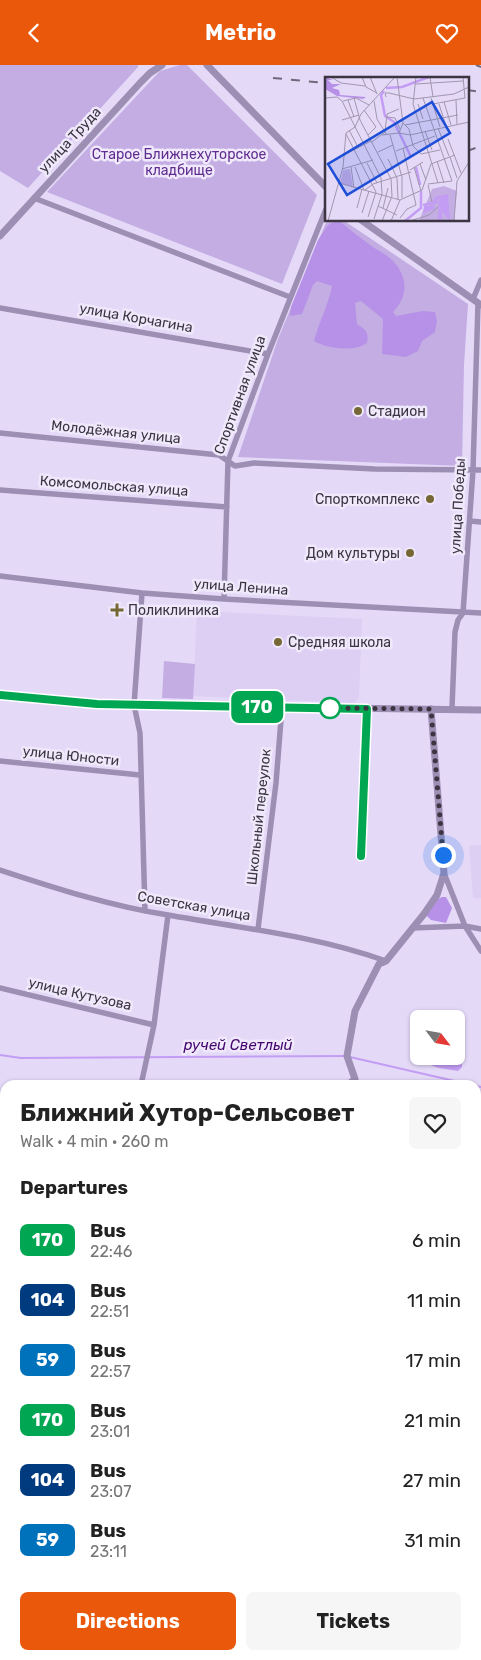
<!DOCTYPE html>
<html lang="en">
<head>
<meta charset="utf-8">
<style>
	:root { --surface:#fff; --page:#f6f6f6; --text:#222; --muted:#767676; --accent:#ea580c }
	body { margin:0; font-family:Rubik,sans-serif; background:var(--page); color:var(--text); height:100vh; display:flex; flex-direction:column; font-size:19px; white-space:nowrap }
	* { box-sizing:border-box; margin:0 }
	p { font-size:16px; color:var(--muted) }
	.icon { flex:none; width:28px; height:28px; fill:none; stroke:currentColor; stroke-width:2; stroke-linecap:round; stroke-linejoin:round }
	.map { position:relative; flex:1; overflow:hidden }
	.sheet { position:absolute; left:0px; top:1015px; width:481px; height:580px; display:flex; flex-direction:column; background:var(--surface); border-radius:15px 15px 0 0; box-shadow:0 1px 4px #0004 }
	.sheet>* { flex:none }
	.badge { padding:0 10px; border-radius:8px; font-size:18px; line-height:32px }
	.needle { width:32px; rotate:121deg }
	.tools { position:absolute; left:410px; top:945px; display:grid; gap:10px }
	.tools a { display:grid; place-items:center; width:55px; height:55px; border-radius:8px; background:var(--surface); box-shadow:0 1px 4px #0004; font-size:25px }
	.you { position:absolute; width:25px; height:25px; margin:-12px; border:4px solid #fff; border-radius:50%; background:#1a73e8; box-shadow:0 0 0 8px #1a73e833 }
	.map>.badge { position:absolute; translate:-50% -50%; box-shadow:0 0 0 2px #fff }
	h2 { padding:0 20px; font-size:19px; line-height:45px }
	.round { display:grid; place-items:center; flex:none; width:52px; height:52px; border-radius:8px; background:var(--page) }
	.head { display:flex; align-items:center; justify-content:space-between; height:85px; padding:0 20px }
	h1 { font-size:24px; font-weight:700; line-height:38px }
	.action { display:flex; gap:10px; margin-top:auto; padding:10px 20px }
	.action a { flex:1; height:58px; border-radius:8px; background:var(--accent); color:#fff; font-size:20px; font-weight:700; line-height:58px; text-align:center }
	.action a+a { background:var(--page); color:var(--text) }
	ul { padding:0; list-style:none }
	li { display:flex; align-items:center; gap:15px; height:60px; padding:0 20px }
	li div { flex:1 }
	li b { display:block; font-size:19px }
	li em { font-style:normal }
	li .badge { min-width:55px; font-weight:700; text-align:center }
	header { display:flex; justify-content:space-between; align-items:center; height:65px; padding:0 20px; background:var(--accent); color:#fff; font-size:22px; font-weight:700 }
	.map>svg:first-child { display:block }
	.built { fill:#ddcef4 }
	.green { fill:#c3ade3 }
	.forest { fill:#b791e7 }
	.water { fill:#c39df4 }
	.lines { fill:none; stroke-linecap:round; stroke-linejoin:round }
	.stream { stroke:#c39df4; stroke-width:2 }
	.minor { stroke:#9d8eb4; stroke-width:5.5 }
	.tertiary { stroke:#9d8eb4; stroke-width:7 }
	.rail { stroke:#70697b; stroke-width:2; stroke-dasharray:9 9; stroke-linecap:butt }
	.line-casing { stroke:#fff; stroke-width:11 }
	.line { stroke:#00a651; stroke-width:8 }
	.walk { stroke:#3a3541; stroke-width:5; stroke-dasharray:0 9 }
	.poi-dot { fill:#766835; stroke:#f0e9fc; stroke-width:2 }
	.stop-dot { fill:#fff; stroke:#00a651; stroke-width:2.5 }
	.labels { text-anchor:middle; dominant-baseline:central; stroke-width:5; stroke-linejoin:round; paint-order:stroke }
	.street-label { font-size:14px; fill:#3a3541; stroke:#f0e9fc }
	.park-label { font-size:14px; fill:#5f2d90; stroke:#f0e9fc }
	.poi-label { font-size:14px; fill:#3a3541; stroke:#f0e9fc; text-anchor:start }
	.water-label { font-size:15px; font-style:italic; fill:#43066f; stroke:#f0e9fc }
	.inset-river { fill:none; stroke:#c39df4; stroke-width:2.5 }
	.inset-road { fill:none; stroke:#a197af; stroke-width:1 }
	.view { fill:#1d4ed8; fill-opacity:0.15; stroke:#1d4ed8; stroke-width:2.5 }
	.inset-edge { fill:none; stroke:#3a3541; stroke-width:2.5 }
</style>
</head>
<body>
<header><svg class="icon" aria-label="back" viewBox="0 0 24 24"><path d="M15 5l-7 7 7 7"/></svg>Metrio<svg class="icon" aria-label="heart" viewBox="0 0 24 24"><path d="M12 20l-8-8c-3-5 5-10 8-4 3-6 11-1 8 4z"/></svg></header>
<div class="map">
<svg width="481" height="1595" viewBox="0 0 481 1595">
	<rect width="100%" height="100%" fill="#e5d9f8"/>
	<path class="built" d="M197,546l165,8 -3,79 -5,5 -161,-7z
		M481,780v53h-8l-4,-52z"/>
	<path class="green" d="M0,0h138v2l-110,121 -28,-17z
		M180,0h7l130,130 -35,89 -235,-92 113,-121z
		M327,155h16l125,84 -4,61 -2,101 -224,-9 40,-118z
		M164,596l31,3 -2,35 -31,-1z"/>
	<path class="forest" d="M338,155c12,10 23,18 35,27 6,4 14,8 19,13 16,16 17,36 1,52l3,4 27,-5 12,1 2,9 -2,11 -13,9 -4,10 -12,6 -24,-3 1,-35 -22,-18 -6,2 2,21c9,6 12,8 10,19 -12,9 -40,6 -53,-2 5,-19 14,-35 18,-55l-15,-5 -4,4 -11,29 -12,2 1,-9 27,-67 10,-15z
		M442,832h4l6,11 -6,15 -15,-3 -5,-5 12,-16z"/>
	<path class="water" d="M441,991h14l7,4v7l-4,4c-10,-2 -24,-2 -32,-9z"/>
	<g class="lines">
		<path class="stream" d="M0,990l21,3 325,-2
			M350,992l122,28
			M476,1021l5,1"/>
		<path class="minor" d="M34,133l256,99
			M473,234l8,-19
			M0,243l268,46
			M0,368l219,22 16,11 19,-3 121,6 106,1
			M0,425l227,17
			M470,456l11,1
			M0,511l142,17 82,6 257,14
			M142,528l-8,112 6,28 5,178
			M224,534l4,-138 40,-107 58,-145
			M452,643l3,-76 3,-12 5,-7 10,-143 5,-167
			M0,696l140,14
			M361,791l6,-147
			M0,805c55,18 110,36 168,45 73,13 148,21 218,46
			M444,808l21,53 16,25
			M412,863l53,-2 16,3
			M258,864l18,-146 6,-76
			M0,923l154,37
			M141,1020l13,-60 14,-110
			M476,1066l5,2
			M0,1106l5,-2
			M476,1147l5,1
			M0,1223l5,1
			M476,1250l5,1
			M0,1282l5,1
			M476,1337l5,2
			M0,1392l5,1
			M476,1414l5,1
			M0,1464l5,1
			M476,1493l5,2
			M424,1590l24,5
			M108,1595l2,-5
			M271,1595l1,-5"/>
		<path class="tertiary" d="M207,0l119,122
			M361,155l120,85
			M0,171l140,-153 10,-10 12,-8
			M0,630l97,9 37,1 347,5
			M348,1020l7,-6 -8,-23 8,-45 24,-47 7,-3 38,-47 13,-19 7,-22 -13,-164"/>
		<path class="rail" d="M476,0l5,2
			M273,13l53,5
			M467,25l14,2
			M467,86l14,-5"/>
	</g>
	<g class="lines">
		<defs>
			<path id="line" d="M0,630l97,9 270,5 -6,147"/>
		</defs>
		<use href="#line" class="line-casing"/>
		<use href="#line" class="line"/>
		<path class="walk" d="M330,643l101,1 12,146"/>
	</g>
	<g class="poi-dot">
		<circle cx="358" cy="346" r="5"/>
		<circle cx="430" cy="434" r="5"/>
		<circle cx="410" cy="488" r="5"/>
		<path d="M114.5 537.5h5v5h5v5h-5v5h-5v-5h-5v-5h5z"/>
		<circle cx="278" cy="577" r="5"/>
	</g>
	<circle class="stop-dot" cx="330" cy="643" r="10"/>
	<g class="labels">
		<g class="street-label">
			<text transform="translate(70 75) rotate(-47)">улица Труда</text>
			<text transform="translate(136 253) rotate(10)">улица Корчагина</text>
			<text transform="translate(240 330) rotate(-70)">Спортивная улица</text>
			<text transform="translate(116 367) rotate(6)">Молодёжная улица</text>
			<text transform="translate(114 421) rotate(4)">Комсомольская улица</text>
			<text transform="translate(458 441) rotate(-87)">улица Победы</text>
			<text transform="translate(241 522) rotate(4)">улица Ленина</text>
			<text transform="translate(71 691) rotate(6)">улица Юности</text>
			<text transform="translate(259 752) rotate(-84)">Школьный переулок</text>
			<text transform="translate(194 841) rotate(10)">Советская улица</text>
			<text transform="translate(80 929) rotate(13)">улица Кутузова</text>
		</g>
		<g class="park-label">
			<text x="179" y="89">Старое Ближнехуторское<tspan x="179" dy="16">кладбище</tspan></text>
		</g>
		<g class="poi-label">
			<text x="368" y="346">Стадион</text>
			<text x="420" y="434" text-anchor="end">Спорткомплекс</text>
			<text x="400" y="488" text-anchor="end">Дом культуры</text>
			<text x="128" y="545">Поликлиника</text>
			<text x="288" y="577">Средняя школа</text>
		</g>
		<g class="water-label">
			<text x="238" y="980">ручей Светлый</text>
		</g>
	</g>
	<g transform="translate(325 12)">
		<rect width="144" height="144" fill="#e5d9f8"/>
		<path d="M25,92l3,18 -13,-4 3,-13zM119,109l13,5 -3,30h-35l13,-32z" fill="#c3ade3"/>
		<path d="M0,0l8,3h-5l4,4h9l-9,4 7,2 1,5 26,2 -3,2 -26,-3 -12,-7z" fill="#b791e7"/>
		<path d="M123,117l2,27 -8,-10v10h-4l1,-23 -6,7 2,4 -12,4 1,-7h7l4,-9z" fill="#c39df4"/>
		<path class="inset-river" d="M61,11l16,-1 27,-10M59,14l-3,4 4,21 9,6 17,35M91,90l4,18M98,128l15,-3M80,144l16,-13v-17"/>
		<path class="inset-road" d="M6,0l10,6 24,3M37,0l4,10 11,6M45,0l7,17M72,0l6,46 -4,10M91,0l-3,27 25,79M105,0l3,20M91,7l47,-3M61,20l-1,-4h4l25,6 40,-5 15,-7M0,21l12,-1 5,4 39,77 1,16 -8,25M29,21l6,22 31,59 1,17 -10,25M98,21l29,83 -24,3M106,21l9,29M23,23l6,17M131,23l1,24M18,24l13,-3 13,7M49,24l3,18 10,16M119,25l7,23M93,27l5,15M108,27l32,-6 -2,-21M114,27l7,22M39,33l12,17 -8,8M62,40l8,1 5,11M17,43l17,-5M78,46l6,6 4,17 8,8 19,-4M80,48l53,-10M113,51l11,28M24,53l9,17M100,54l7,19M74,56l11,2 59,-13M21,57l30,58 -8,25M57,58l17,-2M65,58l12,42v21M123,62l13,34M47,65l13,-10 2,-18 12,-5M71,74l39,-15M53,75l15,-7M19,78l27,-14M125,80l7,21M63,82l9,19 1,21M112,84l7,22M42,86l10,20M95,87l6,16M26,90l3,21M30,90l9,23M89,90l7,24M17,92l31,-9M85,93l13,-8M14,106l61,17M103,108l4,17M40,113l8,-6 38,-12M53,129l19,9M32,131l5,-19M58,131l5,-20M37,136l7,-22M75,141l7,-9 9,-4 -13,-57M3,144l15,-54 3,-34 9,-6 6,-13 34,-37M66,144l9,-21 22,-10 9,-26 24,-9M85,144l19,-6 9,-8M129,144l3,-40 12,-19"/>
		<path class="view" d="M107,25l18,31 -103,62 -19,-31z"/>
		<rect width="144" height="144" class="inset-edge"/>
	</g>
</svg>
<div class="tools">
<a><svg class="needle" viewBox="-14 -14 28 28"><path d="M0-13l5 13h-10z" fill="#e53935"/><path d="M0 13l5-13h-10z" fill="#767676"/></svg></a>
</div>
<div class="you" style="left:443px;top:790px"></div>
<b class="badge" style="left:257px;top:642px;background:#00a651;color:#fff">170</b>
<section class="sheet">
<div class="head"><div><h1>Ближний Хутор-Сельсовет</h1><p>Walk · 4 min · 260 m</p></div><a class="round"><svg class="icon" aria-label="heart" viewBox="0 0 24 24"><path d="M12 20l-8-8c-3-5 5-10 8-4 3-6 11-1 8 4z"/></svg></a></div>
<h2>Departures</h2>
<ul>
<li><span class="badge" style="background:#00a651;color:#fff">170</span><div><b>Bus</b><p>22:46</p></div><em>6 min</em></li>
<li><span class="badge" style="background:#003b80;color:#fff">104</span><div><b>Bus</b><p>22:51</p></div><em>11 min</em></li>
<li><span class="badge" style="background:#0072bc;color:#fff">59</span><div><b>Bus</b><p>22:57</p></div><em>17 min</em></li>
<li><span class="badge" style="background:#00a651;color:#fff">170</span><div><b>Bus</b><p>23:01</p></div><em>21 min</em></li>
<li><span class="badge" style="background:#003b80;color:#fff">104</span><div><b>Bus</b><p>23:07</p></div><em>27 min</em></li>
<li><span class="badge" style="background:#0072bc;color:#fff">59</span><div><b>Bus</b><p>23:11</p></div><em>31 min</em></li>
</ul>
<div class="action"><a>Directions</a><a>Tickets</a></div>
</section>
</div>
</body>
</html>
